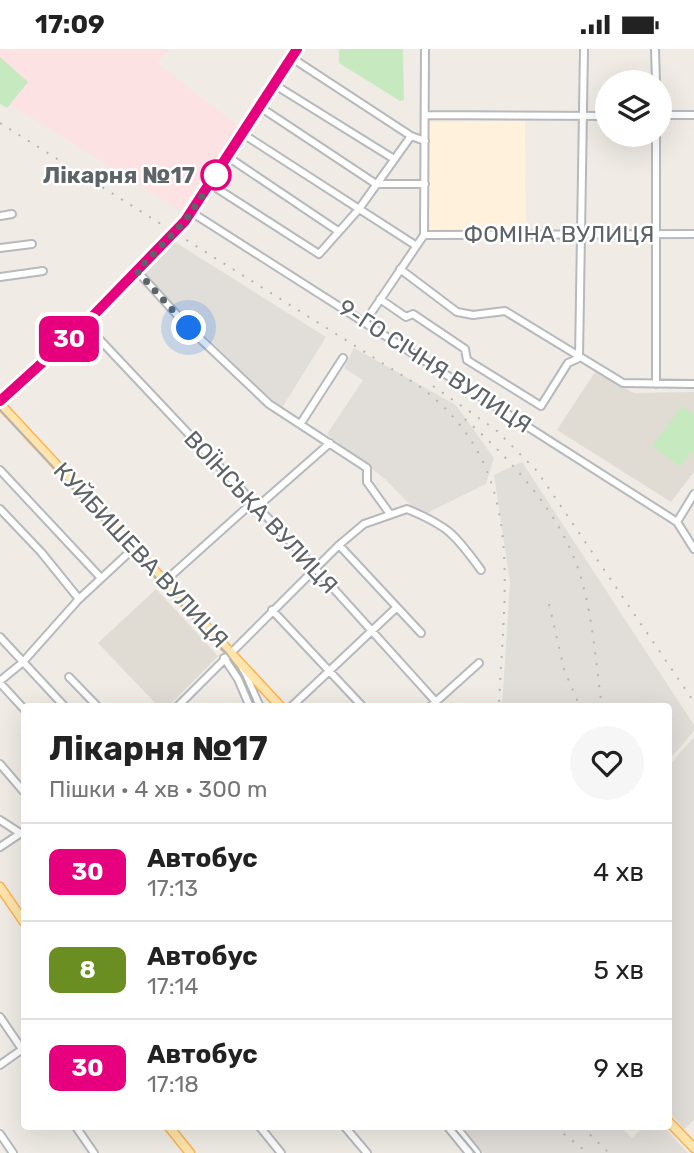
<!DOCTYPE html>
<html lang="uk">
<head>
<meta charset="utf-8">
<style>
	:root { --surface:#fff; --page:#f6f6f6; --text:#222; --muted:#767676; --line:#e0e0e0 }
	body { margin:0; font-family:Rubik,sans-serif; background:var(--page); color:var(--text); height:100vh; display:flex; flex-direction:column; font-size:26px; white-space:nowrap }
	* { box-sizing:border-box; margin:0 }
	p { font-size:23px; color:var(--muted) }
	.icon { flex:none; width:38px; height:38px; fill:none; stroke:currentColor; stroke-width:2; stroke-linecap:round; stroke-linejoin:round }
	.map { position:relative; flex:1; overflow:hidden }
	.drawer { position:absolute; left:21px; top:654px; width:651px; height:427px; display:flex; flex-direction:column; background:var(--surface); border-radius:7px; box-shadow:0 7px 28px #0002 }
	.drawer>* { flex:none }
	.badge { padding:0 14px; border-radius:10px; font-size:24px; line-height:46px }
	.fabs { position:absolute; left:595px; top:21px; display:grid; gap:14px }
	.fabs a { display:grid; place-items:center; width:77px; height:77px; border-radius:50%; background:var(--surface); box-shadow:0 7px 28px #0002; font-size:35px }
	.you { position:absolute; width:35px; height:35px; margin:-18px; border:5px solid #fff; border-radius:50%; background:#1a73e8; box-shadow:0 0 0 10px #1a73e833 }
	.map>.badge { position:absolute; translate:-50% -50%; box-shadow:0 0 0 4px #fff }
	.round { display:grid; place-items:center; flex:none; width:74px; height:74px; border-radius:37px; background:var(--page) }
	.headline { display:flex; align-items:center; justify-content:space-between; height:119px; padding:0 28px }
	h1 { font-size:33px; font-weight:700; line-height:52px }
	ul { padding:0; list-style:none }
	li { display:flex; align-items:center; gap:21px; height:98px; padding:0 28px; border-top:2px solid var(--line) }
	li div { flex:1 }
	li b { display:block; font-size:26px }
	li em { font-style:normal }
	li .badge { min-width:77px; font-weight:700; text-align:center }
	.status { display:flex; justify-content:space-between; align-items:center; height:49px; padding:0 35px; background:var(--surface); direction:ltr }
	.status svg { height:19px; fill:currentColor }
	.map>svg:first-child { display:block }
	.commercial { fill:#fff1dc }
	.industrial { fill:#e1deda }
	.education { fill:#e0dcd4 }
	.medical { fill:#fde2e3 }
	.green { fill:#c7e9c0 }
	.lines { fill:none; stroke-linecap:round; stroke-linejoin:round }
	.minor-casing { stroke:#b6b9bd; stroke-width:10 }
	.major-casing { stroke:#fbb354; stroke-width:11 }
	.minor { stroke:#fff; stroke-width:6 }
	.major { stroke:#ffe5ac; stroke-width:8 }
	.tram { stroke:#b4b5b6; stroke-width:2 }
	.rail { stroke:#b4b5b6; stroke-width:2; stroke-dasharray:2 9; stroke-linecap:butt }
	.line-casing { stroke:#fff; stroke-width:16 }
	.line { stroke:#e6007e; stroke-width:10 }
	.walk { stroke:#5d6367; stroke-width:7; stroke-dasharray:0 12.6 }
	.stop-dot { fill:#fff; stroke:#e6007e; stroke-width:3.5 }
	.labels { text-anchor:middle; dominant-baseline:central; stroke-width:5; stroke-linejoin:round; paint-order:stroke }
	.stop-label { font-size:23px; font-weight:bold; fill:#5d6367; stroke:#fff; text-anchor:end }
	.street-label { font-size:23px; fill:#5d6367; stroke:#fff }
</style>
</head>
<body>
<div class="status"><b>17:09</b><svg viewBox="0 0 49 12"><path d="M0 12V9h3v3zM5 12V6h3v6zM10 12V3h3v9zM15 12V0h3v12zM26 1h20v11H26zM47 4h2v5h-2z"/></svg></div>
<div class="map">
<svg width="694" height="1104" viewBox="0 0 694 1104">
	<rect width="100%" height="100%" fill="#f0ece5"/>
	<path class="commercial" d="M525,72l1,112 -97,1 -1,-112z"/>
	<path class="industrial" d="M175,193l151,95 -44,71 -16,-12 -123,-122z
		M354,299l102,57 38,53 -8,26 -65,32 -36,-37 -58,-45 36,-54 -19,-12z
		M522,413l172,263v6l-25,29 -1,-53h-166l8,-125 -16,-107z
		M694,688v383l-10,9 -16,-18v-344z
		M463,1078h158l11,11 11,-11h21l24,26h-204z"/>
	<path class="education" d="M595,323l39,21 60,-1v80l-23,30 -114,-72z
		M156,540l62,67 -50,51h-9l-61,-64z"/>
	<path class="medical" d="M0,0h169l-12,14 81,63 -58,84 -180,-112z"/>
	<path class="green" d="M339,0h64l1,51 -4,1 -61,-38z
		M0,8l28,25 -21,26 -7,-4z
		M682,357l12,9v34l-14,18 -28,-21z"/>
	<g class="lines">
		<defs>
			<path id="minor" d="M655,0l1,33
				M292,9l119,78
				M275,36l119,74
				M260,58l116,77h49
				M425,66l182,1
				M660,66h34
				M243,85l172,111
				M228,108l110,74
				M210,135l109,70 40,-45 52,-73 14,5
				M191,163l486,310 17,27
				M0,167l12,-2
				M424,186l270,-1
				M0,199l32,-4
				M400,220l57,43 16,3 32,-4 118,72 71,1
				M137,222l52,57 80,76 98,64v14l23,32
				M0,228l43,-6
				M380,250l26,18 7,-3 52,35 2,11 74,46 27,-43 11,-5
				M365,273l59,-87 1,-186
				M85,275l230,244 121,134
				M579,309l5,-309
				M656,335v-249
				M0,352l85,-77 100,-103 112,-172
				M301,374l42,-65
				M0,421l101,108
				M256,459l74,-65
				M0,460l41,43 38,47
				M677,473l17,-28
				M165,532l87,-78
				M272,561l91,97
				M421,584l-82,-88 25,-21 43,-15c41,17 48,25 74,61
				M0,588l65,70
				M224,609l14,21 12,28
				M242,618l18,40
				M69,628l29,30
				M0,632l22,-18 57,-64 56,-52
				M0,634l24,26
				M177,658l162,-162
				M291,658l105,-99
				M430,658l49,-44
				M0,715l24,28
				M0,771l20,13
				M0,798l24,-16
				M0,968l24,35
				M0,1016l24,-17
				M76,1078l18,26
				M260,1078l21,26
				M345,1078l22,26
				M448,1078l21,26
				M456,1078l21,26
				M0,1085l13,19"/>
			<path id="major" d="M0,355l281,303
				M0,838l24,35
				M668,1072l26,27
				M169,1078l21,26"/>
		</defs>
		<use href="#minor" class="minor-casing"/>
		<use href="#major" class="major-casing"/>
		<use href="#minor" class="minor"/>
		<use href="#major" class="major"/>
		<path class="tram" d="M0,361l227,244 15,21 14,32
			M453,1078l22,26"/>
		<path class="rail" d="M0,74l419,263c111,82 84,201 80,321
			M433,337l63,44 41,41 157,231
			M465,370c44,39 90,88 111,144 17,46 19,96 26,144
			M549,555l15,65 16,38
			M555,1078l33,26
			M582,1078l27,26"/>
	</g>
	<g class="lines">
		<defs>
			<path id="line" d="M0,352l85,-77 100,-103 112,-172"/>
		</defs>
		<use href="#line" class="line-casing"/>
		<use href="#line" class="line"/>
		<path class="walk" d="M189,279l-52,-57 48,-50 31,-46"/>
	</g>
	<circle class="stop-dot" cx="216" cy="126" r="14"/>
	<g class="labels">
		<g class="stop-label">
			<text x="195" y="126">Лікарня №17</text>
		</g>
		<g class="street-label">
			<text x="559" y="185">ФОМІНА ВУЛИЦЯ</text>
			<text transform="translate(435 317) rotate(33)">9-ГО СІЧНЯ ВУЛИЦЯ</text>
			<text transform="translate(261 463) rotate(47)">ВОЇНСЬКА ВУЛИЦЯ</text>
			<text transform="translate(141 506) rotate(47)">КУЙБИШЕВА ВУЛИЦЯ</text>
		</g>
	</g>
</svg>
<div class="fabs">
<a><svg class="icon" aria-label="layers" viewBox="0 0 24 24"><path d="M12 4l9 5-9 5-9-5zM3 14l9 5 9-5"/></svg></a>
</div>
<div class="you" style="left:189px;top:279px"></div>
<b class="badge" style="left:69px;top:290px;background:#e6007e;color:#fff">30</b>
<section class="drawer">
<div class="headline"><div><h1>Лікарня №17</h1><p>Пішки · 4 хв · 300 m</p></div><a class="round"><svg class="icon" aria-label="heart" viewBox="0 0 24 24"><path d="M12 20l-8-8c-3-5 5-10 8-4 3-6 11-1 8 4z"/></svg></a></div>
<ul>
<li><span class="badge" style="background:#e6007e;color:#fff">30</span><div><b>Автобус</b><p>17:13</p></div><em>4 хв</em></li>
<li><span class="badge" style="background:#6b8e23;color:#fff">8</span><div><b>Автобус</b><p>17:14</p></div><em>5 хв</em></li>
<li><span class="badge" style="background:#e6007e;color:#fff">30</span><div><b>Автобус</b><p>17:18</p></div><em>9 хв</em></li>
</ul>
</section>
</div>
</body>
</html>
